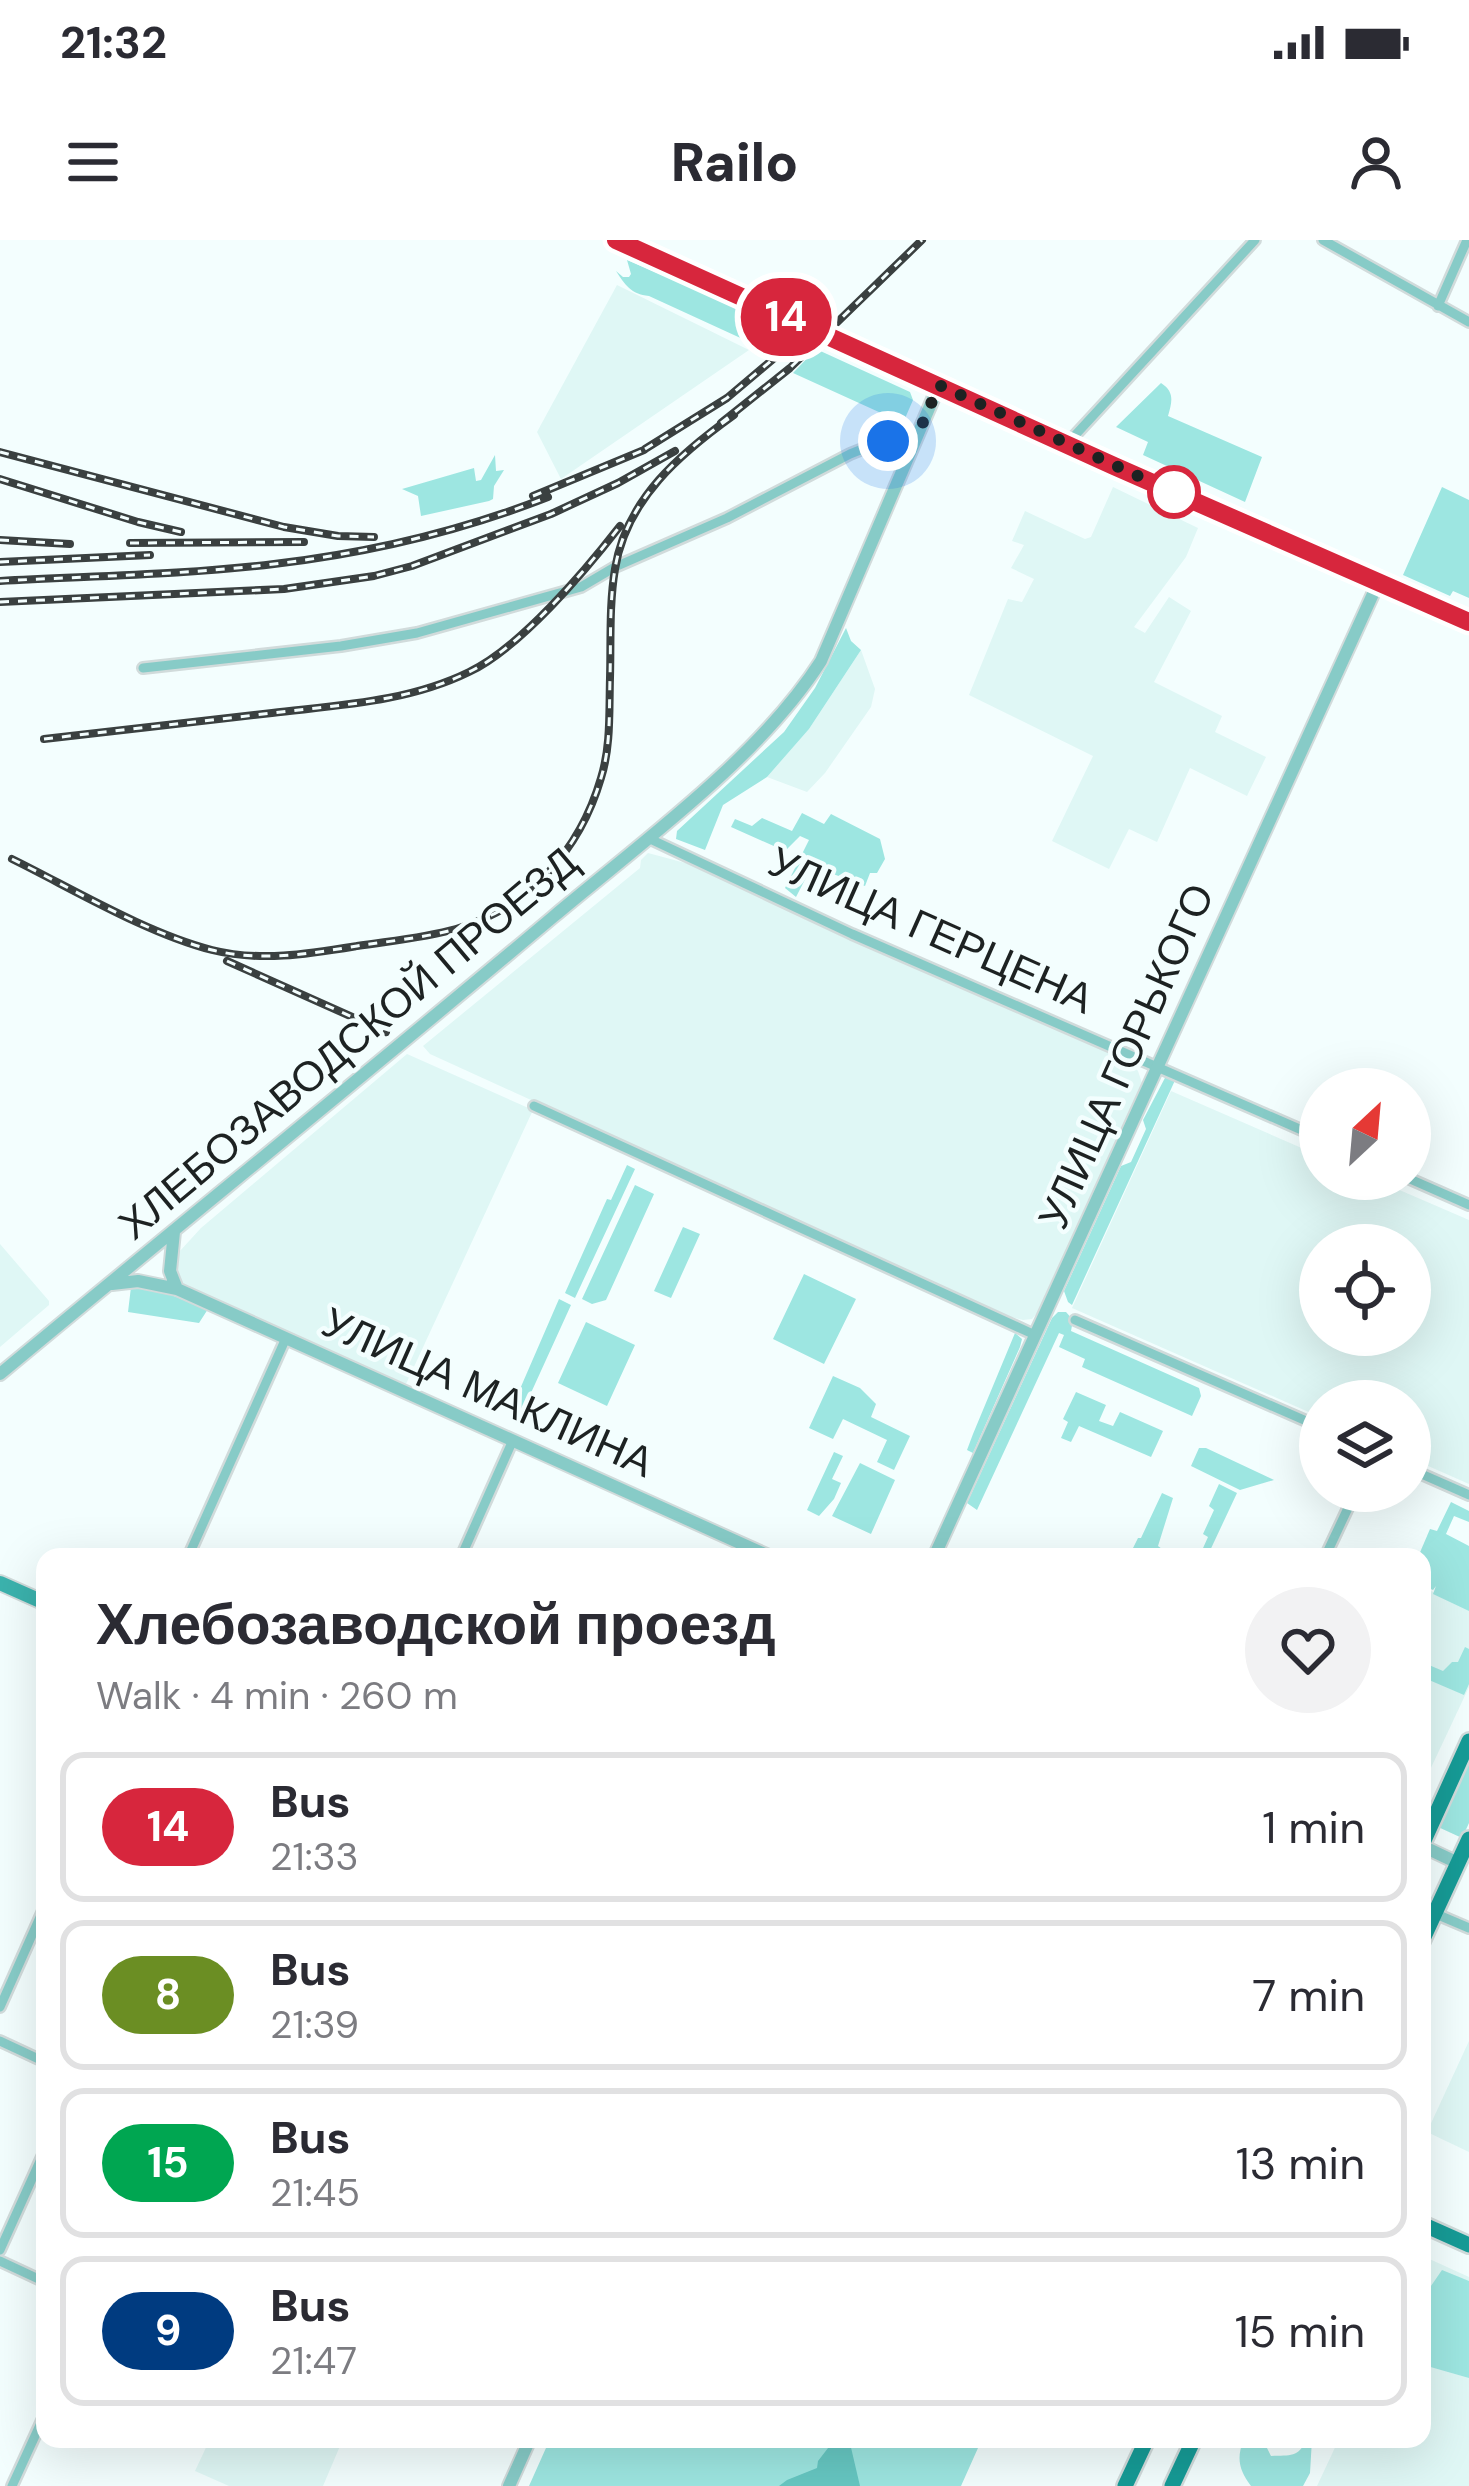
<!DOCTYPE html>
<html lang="en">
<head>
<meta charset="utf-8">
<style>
	:root { --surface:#fff; --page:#f2f2f3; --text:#2b2b33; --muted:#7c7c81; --line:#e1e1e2 }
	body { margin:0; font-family:"DM Sans",sans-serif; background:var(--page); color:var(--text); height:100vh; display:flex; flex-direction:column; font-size:45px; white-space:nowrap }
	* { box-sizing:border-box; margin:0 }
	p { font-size:39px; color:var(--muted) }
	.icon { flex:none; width:66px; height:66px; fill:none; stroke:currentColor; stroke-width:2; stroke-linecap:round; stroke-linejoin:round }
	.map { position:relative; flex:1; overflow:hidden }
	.panel { position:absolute; left:36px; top:1308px; width:1395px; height:900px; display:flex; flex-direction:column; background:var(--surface); border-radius:24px; box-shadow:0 12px 48px #0002 }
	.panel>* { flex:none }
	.badge { padding:0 24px; border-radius:39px; font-size:42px; line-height:78px }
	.needle { width:78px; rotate:26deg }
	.fabs { position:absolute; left:1299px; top:828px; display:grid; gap:24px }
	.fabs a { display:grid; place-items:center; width:132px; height:132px; border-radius:50%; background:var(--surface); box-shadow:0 12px 48px #0002; font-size:60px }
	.you { position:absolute; width:60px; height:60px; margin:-30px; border:9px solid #fff; border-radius:50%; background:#1a73e8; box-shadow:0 0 0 18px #1a73e833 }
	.map>.badge { position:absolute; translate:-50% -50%; box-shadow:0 0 0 6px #fff }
	.round { display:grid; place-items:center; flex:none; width:126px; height:126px; border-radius:63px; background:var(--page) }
	.overview { display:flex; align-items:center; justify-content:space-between; height:204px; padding:0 60px }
	h1 { font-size:57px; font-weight:800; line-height:90px }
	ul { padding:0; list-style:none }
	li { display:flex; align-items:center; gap:36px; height:150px; margin:0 24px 18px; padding:0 36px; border:6px solid var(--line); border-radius:24px }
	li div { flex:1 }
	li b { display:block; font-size:45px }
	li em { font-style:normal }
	li .badge { min-width:132px; font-weight:700; text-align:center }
	.status { display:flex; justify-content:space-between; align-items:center; height:84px; padding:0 60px; background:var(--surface); direction:ltr }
	.status svg { height:33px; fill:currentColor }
	header { display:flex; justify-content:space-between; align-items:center; height:156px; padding:0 60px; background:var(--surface); font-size:54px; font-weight:800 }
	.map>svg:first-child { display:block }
	.built { fill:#dff7f5; fill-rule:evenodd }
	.green { fill:#9de6e1 }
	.water { fill:#66c7c2 }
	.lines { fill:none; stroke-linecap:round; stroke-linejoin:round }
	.minor-casing { stroke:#d1dbdb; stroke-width:14 }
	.tertiary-casing { stroke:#d1dbdb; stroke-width:16 }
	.secondary-casing { stroke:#d1dbdb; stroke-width:18 }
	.primary-casing { stroke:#d1dbdb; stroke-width:20 }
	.minor { stroke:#87cbc7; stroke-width:9 }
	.tertiary { stroke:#87cbc7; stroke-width:12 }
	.secondary { stroke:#3bb2ad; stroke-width:14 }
	.primary { stroke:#169b96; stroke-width:15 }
	.rail-casing { stroke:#3a4040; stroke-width:8 }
	.rail { stroke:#f3fefe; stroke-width:3; stroke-dasharray:9; stroke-linecap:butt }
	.secondary-bridge-casing { stroke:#d1dbdb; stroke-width:18; stroke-linecap:butt }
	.secondary-bridge { stroke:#3bb2ad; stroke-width:14 }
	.line-casing { stroke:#fff; stroke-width:27 }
	.line { stroke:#d7263d; stroke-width:18 }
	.walk { stroke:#1d2222; stroke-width:12; stroke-dasharray:0 21.6 }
	.stop-dot { fill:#fff; stroke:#d7263d; stroke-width:6 }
	.labels { text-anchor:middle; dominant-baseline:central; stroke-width:9; stroke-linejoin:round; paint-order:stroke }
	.street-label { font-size:42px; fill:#1d2222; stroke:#f3fefe }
</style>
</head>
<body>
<div class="status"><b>21:32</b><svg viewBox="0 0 49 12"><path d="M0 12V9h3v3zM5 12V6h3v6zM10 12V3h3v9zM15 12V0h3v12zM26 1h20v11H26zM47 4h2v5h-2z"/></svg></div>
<header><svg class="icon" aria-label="menu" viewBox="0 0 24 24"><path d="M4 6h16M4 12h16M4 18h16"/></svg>Railo<svg class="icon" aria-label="person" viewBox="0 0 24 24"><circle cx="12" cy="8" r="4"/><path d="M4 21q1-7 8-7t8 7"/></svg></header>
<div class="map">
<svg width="1469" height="2246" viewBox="0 0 1469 2246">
	<rect width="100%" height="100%" fill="#f3fefe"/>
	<path class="built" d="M617,45l132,65 -188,129 -24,-47z
		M1113,247l85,41 -12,29 -52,70 11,6 24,-36 22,14 -37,71 68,34 -7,16 51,25 -19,39 -57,-28 -33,74 -28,-13 -20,40 -57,-28 41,-85 -124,-61 39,-96 14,3 12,-23 -23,-11 13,-23 -12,-4 13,-30 60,28 6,-2z
		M861,410l14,39 -4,18 -46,66 -18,19 -40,-15 42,-48z
		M648,613l41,11 154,73 287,124 8,10 4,12 -104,229 -6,7 -9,1 -20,-5 -573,-261 -7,-8 217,-178 1,-8z
		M407,814l126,56 -127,274 -219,-96 -7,-4 -6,-22 5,-10 22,-24z
		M1171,851l149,65v23h54l95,41v264l-59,-26v-57h-90v16l-248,-109zM1320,1005h90v90h-90z
		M0,1004l49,57v4l-49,42z
		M1422,1347l47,21v79l-47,100z
		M1469,1801v111l-42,-20z
		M1425,2017l44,20v209h-152l22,-47h83v-175z
		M210,2199h133l-20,47h-94l-34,-15z"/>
	<path class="green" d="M627,20l117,50 45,29 -4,5 -13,9h-6l-19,-12 -98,-45c-18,-2 -24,-11 -33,-25l7,6h6l2,-3z
		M816,109l94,43 3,8 -10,23 -110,-50z
		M1161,143c14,9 11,19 7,33l94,41 -17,45 -102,-47 5,-13 -32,-15z
		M495,215l1,16 8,-1 -10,16 -1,13 -4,2 -68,15 -3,-20 -16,-7 72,-21 2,13 5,-1z
		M1442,247l27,13v98l-16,-7 -3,5 -47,-21z
		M846,388l5,13 10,9 -52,79 -42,48 -44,28 -18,45 -29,-11 1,-8 107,-99 31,-44z
		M802,573l22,11 7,-10 49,25 5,20 -8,14h-7l-5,13 -53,-20 -16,31 -11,-9 24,-48 -9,-4 -15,15 -54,-24 4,-8 17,7 10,-8 30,13z
		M1167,834l10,2 -105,229 -4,-3 -4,-11 57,-125 10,-4 15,-33 -3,-9z
		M627,925l8,4 -60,129 -10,-5 42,-94 4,1z
		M635,945l19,9 -48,106 -14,4 -10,-5z
		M683,987l17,7 -29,64 -17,-7z
		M804,1034l52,25 -32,65 -51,-25z
		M131,1047l27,3 50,19 -9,14 -71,-11z
		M559,1059l12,6 -51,112 -10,-5z
		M1058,1072h8l7,8 -2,11 128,57 2,8 -9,20 -110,-49 3,-8 -26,-12 5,-12 -5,-2 -82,177 -10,-7 85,-185z
		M586,1082l49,23 -28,61 -49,-23z
		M1015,1093l7,6 -2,8 -47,106 -6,-3 6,-16z
		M833,1136l27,12 16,16 -5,13 39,19 -16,34 -17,-8 10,-22 -44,-21 -10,20 -24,-11z
		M1076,1152l30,13 -7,16 14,5 7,-14 43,19 -12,26 -72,-31 -8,16 -10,-4 7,-16 -5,-3z
		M1199,1208h7l68,32 -34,10 -49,-24z
		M834,1212l9,4 -11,23 9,4 -7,16 -15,17 -12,-6z
		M860,1223l35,17 -24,54 -39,-18z
		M1219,1244l18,9 -30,64h-8l9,-20 -5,-3 11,-24 -5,-4z
		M1162,1253l11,5 -15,48 4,3 2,8h-23l-10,-5 7,-14h3z
		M1451,1262l18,9v11l-15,-6 -8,18 23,12v65l-36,-17 3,-8 -3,4 -11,-5v-28h-4l12,-28 7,2z
		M1465,1407l4,2v35l-5,11 -42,-18v-15l21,9 9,-9h6z
		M1469,1512v71l-7,15 -26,-12z
		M1442,2030l27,11v97l-42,-12 -5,-7v-60z
		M550,2199h443l-4,8 -11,1 -17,38h-432z
		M1244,2199h26l-4,7 5,10c20,-1 27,2 36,-17h5l-2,34 -7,13h-52c-12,-16 -15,-28 -7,-47z"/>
	<path class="water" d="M835,2199h14l11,47h-81l8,-6 30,-12 1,-7z"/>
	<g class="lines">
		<defs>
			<path id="minor" d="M1323,0l146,82
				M1438,66l29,-66
				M1067,204l188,-204
				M143,428l198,-22 76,-13 164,-46 34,-20 112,-49 123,-64 25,-10 43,-10
				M648,598l204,96 468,204
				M534,866l501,229
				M1410,939l59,26
				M1075,1080l245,107
				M1410,1229l59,26
				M188,1317l98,-219
				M461,1317l52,-117
				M1325,1317l31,-66
				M1436,1674l33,14
				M0,1767l45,-101
				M0,1801l45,21
				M0,2010l45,-100
				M0,2021l45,21
				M12,2246l33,-72"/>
			<path id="tertiary" d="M174,992l-4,39 7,18
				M112,1044l26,-3 39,8 594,268
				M0,1134c184,-153 370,-303 553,-457 89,-75 205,-158 268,-256l118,-276
				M934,1317l444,-974
				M1422,1606l36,17
				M509,2246l21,-47"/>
			<path id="secondary" d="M616,0l154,69
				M855,108l260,118 354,156
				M0,1343l45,20"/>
			<path id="primary" d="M1422,1605l47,-104
				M1422,1701l47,-102
				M1422,1984l47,21
				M1125,2246l22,-47
				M1172,2246l22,-47"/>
		</defs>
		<use href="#minor" class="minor-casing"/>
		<use href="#tertiary" class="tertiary-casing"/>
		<use href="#secondary" class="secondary-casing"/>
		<use href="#primary" class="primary-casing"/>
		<use href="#minor" class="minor"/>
		<use href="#tertiary" class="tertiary"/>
		<use href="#secondary" class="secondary"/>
		<use href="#primary" class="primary"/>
		<defs>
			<path id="rail" d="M721,183l69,-55 132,-128
				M645,209l82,-51 64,-54
				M0,212l284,75 54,9 36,1
				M0,239l138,43 43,10
				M533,256l111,-46
				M0,300l70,4
				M130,303l174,-1
				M0,322l150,-7
				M0,341c91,-5 183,-6 274,-17 94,-11 187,-33 274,-67
				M0,362l284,-13 90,-13 38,-10 139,-52 67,-31 57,-32
				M44,499c76,-9 152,-17 228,-26 67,-8 136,-11 197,-41 51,-24 116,-101 151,-146
				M12,619c61,30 134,74 200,91 48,12 96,4 145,-4 32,-5 67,-8 99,-17 73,-21 124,-79 145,-151 10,-32 8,-66 9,-100 1,-36 -1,-73 5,-109 11,-70 66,-116 119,-154
				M227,721l159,71"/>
		</defs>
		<use href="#rail" class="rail-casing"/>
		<use href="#rail" class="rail"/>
		<defs>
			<path id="secondary-bridge" d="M770,69l85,39"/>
		</defs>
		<use href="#secondary-bridge" class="secondary-bridge-casing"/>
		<use href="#secondary-bridge" class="secondary-bridge"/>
	</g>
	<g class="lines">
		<defs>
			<path id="line" d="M616,0l498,226 355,156"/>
		</defs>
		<use href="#line" class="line-casing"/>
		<use href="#line" class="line"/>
		<path class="walk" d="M888,201l30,-7 21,-49 241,110 -6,-3"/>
	</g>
	<circle class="stop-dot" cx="1174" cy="252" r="24"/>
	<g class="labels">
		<g class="street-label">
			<text transform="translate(931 690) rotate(24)">УЛИЦА ГЕРЦЕНА</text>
			<text transform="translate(348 803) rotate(-40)">ХЛЕБОЗАВОДСКОЙ ПРОЕЗД</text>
			<text transform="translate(1126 816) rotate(-66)">УЛИЦА ГОРЬКОГО</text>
			<text transform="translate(488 1152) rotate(24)">УЛИЦА МАКЛИНА</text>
		</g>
	</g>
</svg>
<div class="fabs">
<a><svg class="needle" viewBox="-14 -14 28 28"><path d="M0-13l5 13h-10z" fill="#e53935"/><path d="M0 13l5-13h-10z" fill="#7c7c81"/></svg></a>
<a><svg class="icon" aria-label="locate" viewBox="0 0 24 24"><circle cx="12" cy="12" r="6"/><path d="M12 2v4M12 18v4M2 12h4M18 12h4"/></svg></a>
<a><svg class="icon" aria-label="layers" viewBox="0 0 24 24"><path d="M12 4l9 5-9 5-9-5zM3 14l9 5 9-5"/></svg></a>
</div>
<div class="you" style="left:888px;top:201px"></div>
<b class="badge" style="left:786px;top:77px;background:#d7263d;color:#fff">14</b>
<section class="panel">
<div class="overview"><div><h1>Хлебозаводской проезд</h1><p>Walk · 4 min · 260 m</p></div><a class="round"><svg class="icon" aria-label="heart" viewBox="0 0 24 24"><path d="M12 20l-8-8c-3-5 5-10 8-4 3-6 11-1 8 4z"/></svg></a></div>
<ul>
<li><span class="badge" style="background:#d7263d;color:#fff">14</span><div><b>Bus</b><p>21:33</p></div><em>1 min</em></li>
<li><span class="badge" style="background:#6b8e23;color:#fff">8</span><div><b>Bus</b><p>21:39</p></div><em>7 min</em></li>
<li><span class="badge" style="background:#00a651;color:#fff">15</span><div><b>Bus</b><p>21:45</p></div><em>13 min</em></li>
<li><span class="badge" style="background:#003b80;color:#fff">9</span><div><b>Bus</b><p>21:47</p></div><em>15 min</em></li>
</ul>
</section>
</div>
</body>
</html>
